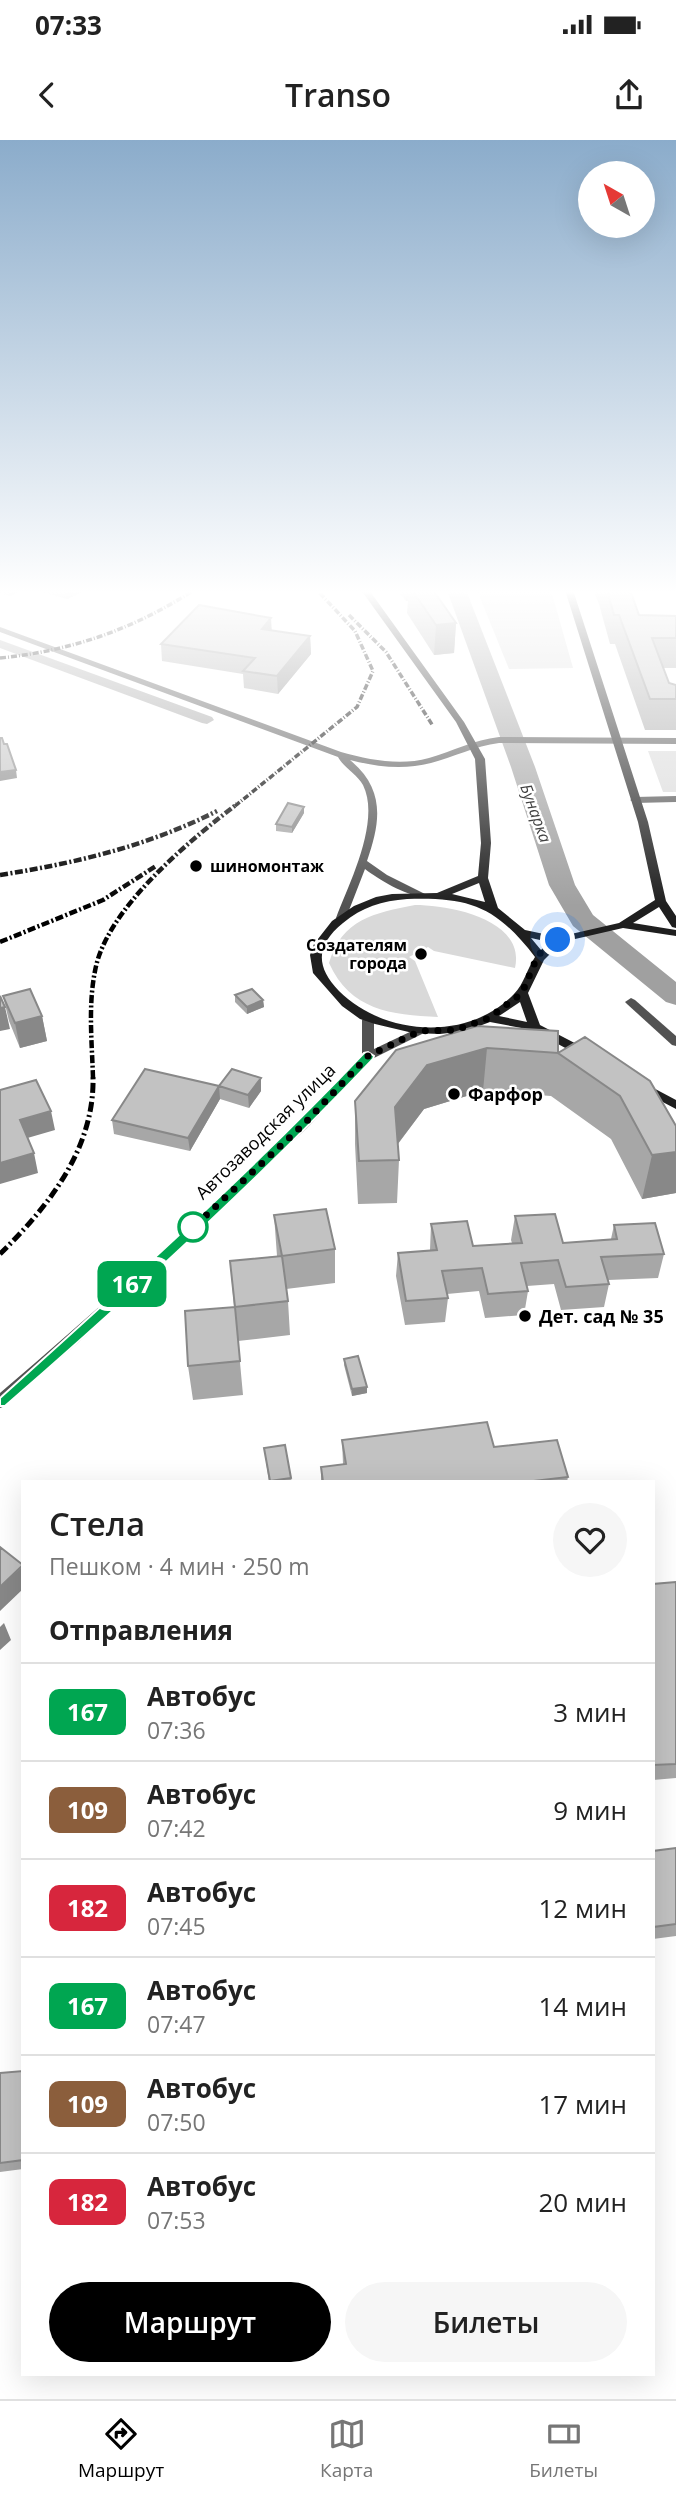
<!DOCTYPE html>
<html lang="ru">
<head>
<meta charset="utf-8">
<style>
	:root { --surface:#fff; --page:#f6f6f6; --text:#222; --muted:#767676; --line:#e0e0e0; --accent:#000 }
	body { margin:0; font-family:"Open Sans",sans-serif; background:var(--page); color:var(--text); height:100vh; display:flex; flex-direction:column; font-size:26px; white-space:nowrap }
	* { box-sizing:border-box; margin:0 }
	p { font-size:23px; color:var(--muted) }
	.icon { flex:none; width:38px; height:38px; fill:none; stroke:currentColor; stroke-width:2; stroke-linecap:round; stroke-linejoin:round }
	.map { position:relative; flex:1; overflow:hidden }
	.drawer { position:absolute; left:21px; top:1340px; width:634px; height:896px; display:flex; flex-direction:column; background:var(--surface); border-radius:0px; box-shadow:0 7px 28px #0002 }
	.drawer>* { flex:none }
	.badge { padding:0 14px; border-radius:10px; font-size:24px; line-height:46px }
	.needle { width:46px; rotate:321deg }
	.fabs { position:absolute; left:578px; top:21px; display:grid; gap:14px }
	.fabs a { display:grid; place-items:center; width:77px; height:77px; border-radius:50%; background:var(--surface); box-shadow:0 7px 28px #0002; font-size:35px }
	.you { position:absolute; width:35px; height:35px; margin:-18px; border:5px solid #fff; border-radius:50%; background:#1a73e8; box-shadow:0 0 0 10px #1a73e833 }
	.map>.badge { position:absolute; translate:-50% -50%; box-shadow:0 0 0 4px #fff }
	h2 { padding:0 28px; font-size:26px; line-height:63px }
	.round { display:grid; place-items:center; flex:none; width:74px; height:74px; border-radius:37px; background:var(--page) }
	.headline { display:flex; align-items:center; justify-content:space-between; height:119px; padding:0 28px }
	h1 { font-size:33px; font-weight:600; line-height:52px }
	.action { display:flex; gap:14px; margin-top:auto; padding:14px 28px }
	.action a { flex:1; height:80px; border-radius:42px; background:var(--accent); color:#fff; font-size:28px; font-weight:600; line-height:80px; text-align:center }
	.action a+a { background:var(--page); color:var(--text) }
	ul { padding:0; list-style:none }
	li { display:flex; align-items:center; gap:21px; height:98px; padding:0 28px; border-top:2px solid var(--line) }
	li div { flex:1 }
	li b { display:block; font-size:26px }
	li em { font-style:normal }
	li .badge { min-width:77px; font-weight:700; text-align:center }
	.status { display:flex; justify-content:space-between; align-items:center; height:49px; padding:0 35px; background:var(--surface); direction:ltr }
	.status svg { height:19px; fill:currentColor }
	header { display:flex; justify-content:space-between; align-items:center; height:91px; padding:0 28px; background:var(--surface); font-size:32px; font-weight:600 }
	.dock { display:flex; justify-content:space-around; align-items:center; height:98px; border-top:2px solid var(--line); background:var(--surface); font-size:19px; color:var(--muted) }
	.dock a { display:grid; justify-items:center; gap:4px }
	.dock .active { color:var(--accent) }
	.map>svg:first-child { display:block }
	.green { fill:#d9d9d9 }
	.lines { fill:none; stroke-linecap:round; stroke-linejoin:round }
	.canal { fill:#a0a0a0; fill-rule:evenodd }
	.river { fill:#a0a0a0; fill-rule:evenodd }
	.pedestrian { fill:#525252; fill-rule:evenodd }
	.tertiary { fill:#525252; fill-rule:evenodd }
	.secondary { fill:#1f1f1f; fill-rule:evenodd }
	.rail-far2 { stroke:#000; stroke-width:3.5; stroke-dasharray:6 2 1 2; stroke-linecap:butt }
	.rail-far1 { stroke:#000; stroke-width:4.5; stroke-dasharray:8 2.5 2 2.5; stroke-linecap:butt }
	.rail { stroke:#000; stroke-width:5; stroke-dasharray:10 3.5 2 3.5; stroke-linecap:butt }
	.wall { fill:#a7a7a7 }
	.shaded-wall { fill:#888 }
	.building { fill:#c2c2c2; stroke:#888; stroke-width:2 }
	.line { fill:#00a651; stroke:#fff; stroke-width:2 }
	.walk { stroke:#000; stroke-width:7; stroke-dasharray:0 12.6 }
	.poi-dot { fill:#000; stroke:#fff; stroke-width:2.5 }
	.stop-dot { fill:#fff; stroke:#00a651; stroke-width:3.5 }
	.labels { text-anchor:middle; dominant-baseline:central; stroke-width:5; stroke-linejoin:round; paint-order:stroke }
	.far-water-label { font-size:16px; font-style:italic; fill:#414141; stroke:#fff }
	.far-poi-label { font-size:16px; font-weight:bold; fill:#000; stroke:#fff; text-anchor:start }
	.poi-label { font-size:18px; font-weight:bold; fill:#000; stroke:#fff; text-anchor:start }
	.street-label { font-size:18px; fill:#000; stroke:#fff }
</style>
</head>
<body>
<div class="status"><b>07:33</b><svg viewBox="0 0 49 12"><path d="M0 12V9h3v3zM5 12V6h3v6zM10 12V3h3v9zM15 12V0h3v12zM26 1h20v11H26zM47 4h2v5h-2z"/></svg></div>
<header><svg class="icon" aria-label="back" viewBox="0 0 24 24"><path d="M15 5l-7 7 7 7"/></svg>Transo<svg class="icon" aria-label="share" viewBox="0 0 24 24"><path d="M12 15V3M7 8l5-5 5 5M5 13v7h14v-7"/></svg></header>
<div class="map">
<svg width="676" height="2259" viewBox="0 0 676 2259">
	<rect width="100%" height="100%" fill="#fff"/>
	<path class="green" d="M477,450h74l22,78 -64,1z
		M648,611h28v41h-13z
		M415,765c34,0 111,14 100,63l-81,-17 -6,-4 -19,10 6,4 23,56c-47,-2 -88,-7 -109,-54 13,-44 45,-50 86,-58z"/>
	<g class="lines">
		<path class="canal" d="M0,500l212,77 2,3 -7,4 -5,-1 -202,-75z"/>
		<path class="river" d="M447,450h19l69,177 40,118 18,30 83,67v23l-10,-3 -93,-76 -24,-41 -38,-118z"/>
		<path class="pedestrian" d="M631,858l4,2 41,36v10l-4,-1 -45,-41 -2,-2z"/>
		<path class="tertiary" d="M0,487l341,125c29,8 59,14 88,6 24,-7 45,-18 70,-21l177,1v6l-177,-1c-24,3 -45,14 -68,20 -27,7 -54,4 -81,-3 35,29 31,61 17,101l20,14 38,19 -1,2c-17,1 -46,-17 -59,-27l-19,49 -5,3 -5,-3c13,-34 45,-97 27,-133 -6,-11 -20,-18 -25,-28l-338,-125z
			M676,656v6l-41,1 -5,-3 5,-3z
			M368,876l6,4v29l42,-20 4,-1 6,4 -54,27 -65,69 -227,213 -75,65 -5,2v-15c125,-107 249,-218 362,-338v-35z"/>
		<path class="secondary" d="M361,450h8l95,132 21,37 6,84 -3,35 10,30 27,22 33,7 61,-14 36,-23 -17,-78 -73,-232h8l75,232 18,79 10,15v12l-4,-1 -13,-20 -26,16 43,7v6l-53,-8 -61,14 -18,18 -16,33 12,32 50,26 2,3 -2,3h-8l-50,-27 -42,-8 -24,9 -26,3 -27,-1 -38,-9 -15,-5 -18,-13 -29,-33 -3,-18 4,-11 18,-23 22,-15 22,-9 16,-3 45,-1 41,-17 3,-33 -6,-84 -19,-37zM479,743l6,19 -33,-8zM407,759c62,-2 89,7 128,58 -8,12 -11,27 -21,37 -46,48 -130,42 -175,-3 -24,-25 -23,-46 4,-68 19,-16 39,-22 64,-24zM531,798l18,4 -8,8zM520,862l7,20 -28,-6z
			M644,943l32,17v9l-36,-19 -2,-3 2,-3z"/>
		<path class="rail-far2" d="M349,475l37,37 47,74
			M0,518c71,-7 134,-29 194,-68
			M235,666l122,-99 16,-36 -18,-40 -38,-41"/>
		<path class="rail-far1" d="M0,735c76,-12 148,-29 217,-64
			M0,802l103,-42 53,-34
			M93,938c-1,-35 -5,-72 2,-107 11,-62 93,-129 142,-167"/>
		<path class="rail" d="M0,1114c49,-48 95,-106 93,-178"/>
	</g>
	<path class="wall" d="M0,450h23l-13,6 -10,-3z
		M35,450h52l-20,9z
		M397,450h36l23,33 -2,30 -20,2 -27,-42 1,-12h-2z
		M593,450h37l9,25 37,1v52h-13l6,15 7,2v45h-31l-30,-86h-5l-11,-40z
		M271,491l39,5 1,18 -33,40 -34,-6 -1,-14 -81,-13 -1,-17z
		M304,673l-12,20 -16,-2v-7z
		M235,855l28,5 1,7 -17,7 -12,-12z
		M3,856l39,20 5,25 -27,7 -11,-27z
		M477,886l81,27 118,73v67l-34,6 -31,-60 -60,-43 -68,-5 -59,18 -26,35 1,16 -2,43 -39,1 -3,-60v-43z
		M261,938v13l-12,17 -29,-9 -30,52 -76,-17 -2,-14 107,-34z
		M274,1075l61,34v34l-49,6 2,12 2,34 -52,6 5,54 -50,5 -5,-34 46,-59 -4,-46 47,-5z
		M515,1076l48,27 48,-4 3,-14 50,29 -6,24 -50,2 1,4 -5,23 -43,3 -7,-26 -27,2 1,5 -4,24 -39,3 -6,-27 -32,3 1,4 -3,24 -40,3 -9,-49 2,-23 32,-3 1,-26 42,22 39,-3 -1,-3z
		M344,1219l23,28v6l-15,3 -8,-31z
		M342,1300l152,7 74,30 -1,5h-246v-15l22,-3z
		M264,1308l27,30 1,4h-23z
		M676,1442v196l-23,2v-196z
		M676,1708v88l-23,3v-88z
		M23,1931v98l-23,3v-99z"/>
	<path class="shaded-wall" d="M9,450h14l-13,6z
		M66,450h21l-20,9z
		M407,450h1v11h-2z
		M271,478l1,17 -10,-6z
		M456,483l-2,30 -20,2 2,-30z
		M310,496l1,18 -33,40 -1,-18z
		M16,630l1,8 -17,3v-9z
		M304,667v6l-12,20v-6z
		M263,860l1,7 -17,7v-7z
		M5,867l5,22 -10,2v-23z
		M42,876l5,25 -27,7 -5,-25z
		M487,908l-4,43 -59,18 -31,41 2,-43 32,-42z
		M261,938v13l-12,17 -1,-13z
		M219,946l1,13 -30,52 -2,-13z
		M51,971l4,19 -31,9 -4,-19z
		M676,1012v41l-34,6 10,-44z
		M34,1013l4,20 -38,11v-21z
		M367,1247v6l-15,3v-7z
		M23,1426v23l-23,22v-24z
		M4,1483l7,17 -11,10v-23z"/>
	<path class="building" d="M412,450h21l23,33 -20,2z
		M607,450h23l9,25 37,1v22h-24l17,45 7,2v14h-26l-31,-84h-5z
		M199,465l72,13 -9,11 48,7 -33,40 -34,-5 12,-13 -94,-14z
		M0,598h2l2,6h3l9,26 -16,2z
		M288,663l16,4 -12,20 -16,-3z
		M30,849l12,27 -27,7 -12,-27z
		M252,849l11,11 -16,7 -12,-12z
		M0,856l5,11 -5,1z
		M477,886l81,5v22l-71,-5 -60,17 -32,42 4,53 -40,1 -4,-60 41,-51z
		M585,897l65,44 26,45v26l-24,3 -32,-59 -62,-43z
		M145,929l74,17 -31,52 -76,-18z
		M232,929l29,9 -13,17 -29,-9z
		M36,940l15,31 -31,9 14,33 -34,10v-73z
		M326,1069l9,40 -53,7 -8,-41z
		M555,1074l8,29 54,-4 -3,-14 41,-2 9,31 -63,3 8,27 -43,3 -8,-27 -37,3 7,28 -40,3 -6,-26 -40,3 6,27 -42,3 -8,-48 39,-3 -6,-26 36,-3 6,25 49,-3 -7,-27z
		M282,1116l6,45 -53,6 -5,-46z
		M235,1167l5,54 -52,5 -3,-55z
		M358,1216l9,31 -15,2 -8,-30z
		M487,1282l7,25 63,-7 11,37 -43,5h-202l-2,-15 25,-3 -4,-24z
		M285,1305l6,33 -21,3 -6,-33z
		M0,1407l23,18 -23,22z
		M676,1442v182l-23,1v-181z
		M676,1708v76l-23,3v-76z
		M23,1931v89l-23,3v-90z"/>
	<linearGradient id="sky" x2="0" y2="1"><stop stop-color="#8baccb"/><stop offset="0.59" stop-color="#fff"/><stop offset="1" stop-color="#fff" stop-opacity="0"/></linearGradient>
	<rect width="676" height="766" fill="url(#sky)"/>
	<path class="line" d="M368,912l6,4 -1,3c-116,122 -241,237 -368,347h-5v-8c122,-110 248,-223 364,-345z"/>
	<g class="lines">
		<path class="walk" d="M193,1087l-7,7 117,-109 65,-69 52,-25 36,-1 33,-12 33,-25 16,-38 20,-15"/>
	</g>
	<g class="poi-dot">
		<circle cx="196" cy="726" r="7"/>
		<circle cx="421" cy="814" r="7"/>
		<circle cx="454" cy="954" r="7"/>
		<circle cx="525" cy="1176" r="7"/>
	</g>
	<circle class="stop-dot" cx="193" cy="1087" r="14"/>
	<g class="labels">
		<g class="far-water-label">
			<text transform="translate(536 673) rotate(70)">Бунарка</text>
		</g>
		<g class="far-poi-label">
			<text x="210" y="726">шиномонтаж</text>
			<text x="407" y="805" text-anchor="end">Создателям<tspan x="407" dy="18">города</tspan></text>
		</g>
		<g class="poi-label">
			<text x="468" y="954">Фарфор</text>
			<text x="539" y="1176">Дет. сад № 35</text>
		</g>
		<g class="street-label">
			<text transform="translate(265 991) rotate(-44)">Автозаводская улица</text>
		</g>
	</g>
</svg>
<div class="fabs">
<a><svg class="needle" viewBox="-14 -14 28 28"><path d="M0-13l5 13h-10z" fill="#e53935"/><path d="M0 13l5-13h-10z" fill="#767676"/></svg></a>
</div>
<div class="you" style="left:558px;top:800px"></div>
<b class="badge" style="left:132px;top:1144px;background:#00a651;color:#fff">167</b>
<section class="drawer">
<div class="headline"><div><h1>Стела</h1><p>Пешком · 4 мин · 250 m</p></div><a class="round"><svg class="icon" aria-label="heart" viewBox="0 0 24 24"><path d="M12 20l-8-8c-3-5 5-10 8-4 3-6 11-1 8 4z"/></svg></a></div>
<h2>Отправления</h2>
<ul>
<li><span class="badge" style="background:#00a651;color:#fff">167</span><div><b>Автобус</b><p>07:36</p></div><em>3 мин</em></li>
<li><span class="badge" style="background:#8b5e3c;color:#fff">109</span><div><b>Автобус</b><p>07:42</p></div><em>9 мин</em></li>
<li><span class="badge" style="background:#d7263d;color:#fff">182</span><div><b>Автобус</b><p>07:45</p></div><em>12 мин</em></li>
<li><span class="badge" style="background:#00a651;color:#fff">167</span><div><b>Автобус</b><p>07:47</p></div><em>14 мин</em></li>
<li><span class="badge" style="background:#8b5e3c;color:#fff">109</span><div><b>Автобус</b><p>07:50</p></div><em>17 мин</em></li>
<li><span class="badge" style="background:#d7263d;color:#fff">182</span><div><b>Автобус</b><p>07:53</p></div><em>20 мин</em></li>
</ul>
<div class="action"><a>Маршрут</a><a>Билеты</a></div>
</section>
</div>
<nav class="dock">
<a class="active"><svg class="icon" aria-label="directions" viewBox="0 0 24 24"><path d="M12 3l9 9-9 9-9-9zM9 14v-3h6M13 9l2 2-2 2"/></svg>Маршрут</a>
<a><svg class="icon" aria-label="map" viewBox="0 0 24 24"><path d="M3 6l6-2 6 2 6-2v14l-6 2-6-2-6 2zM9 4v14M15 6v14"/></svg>Карта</a>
<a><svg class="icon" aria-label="tickets" viewBox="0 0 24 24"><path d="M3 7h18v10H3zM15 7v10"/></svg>Билеты</a>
</nav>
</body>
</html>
